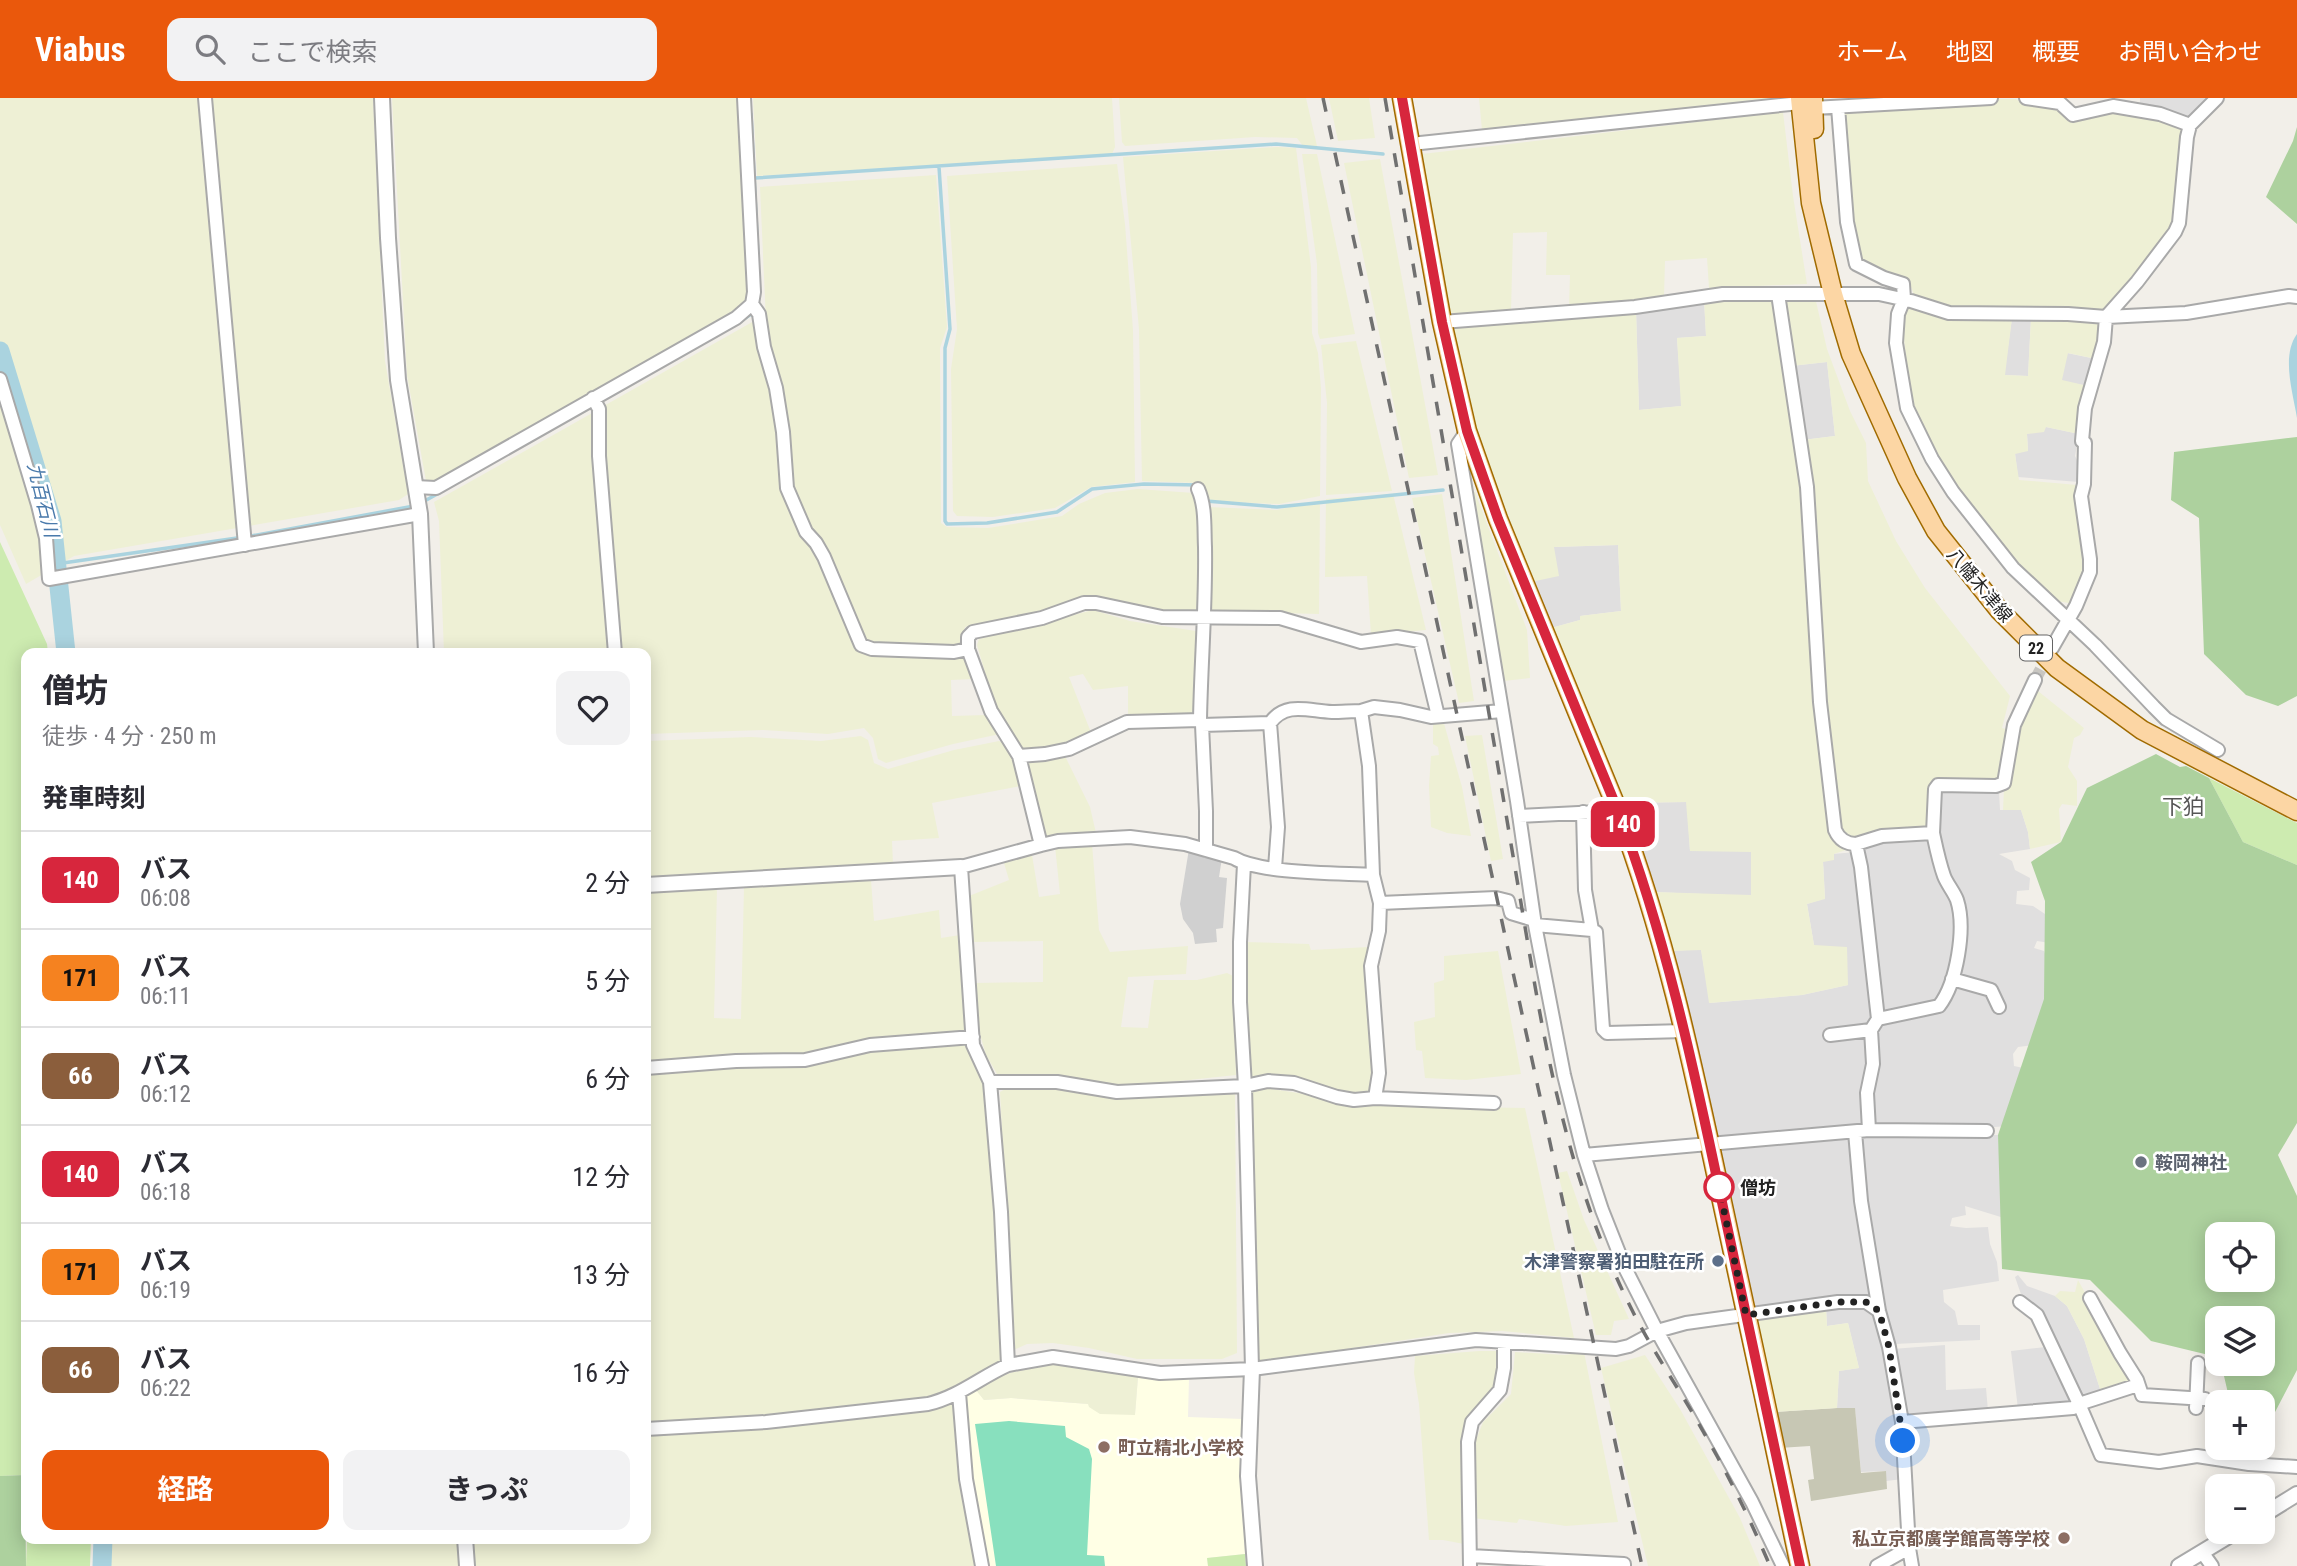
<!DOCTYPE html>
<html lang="ja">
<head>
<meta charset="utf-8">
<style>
	:root { --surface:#fff; --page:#f2f2f3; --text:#2b2b33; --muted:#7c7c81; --line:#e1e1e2; --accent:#ea580c }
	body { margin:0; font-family:"Roboto Condensed","Noto Sans JP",sans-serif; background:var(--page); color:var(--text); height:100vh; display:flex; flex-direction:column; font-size:26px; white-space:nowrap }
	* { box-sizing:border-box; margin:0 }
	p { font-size:23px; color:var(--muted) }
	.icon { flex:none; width:38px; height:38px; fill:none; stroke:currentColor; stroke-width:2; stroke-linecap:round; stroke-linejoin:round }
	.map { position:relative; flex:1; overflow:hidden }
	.panel { position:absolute; left:21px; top:550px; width:630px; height:896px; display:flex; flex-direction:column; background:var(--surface); border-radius:14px; box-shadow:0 4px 18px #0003 }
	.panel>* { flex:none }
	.badge { padding:0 14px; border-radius:10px; font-size:24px; line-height:46px }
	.tools { position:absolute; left:2205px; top:1124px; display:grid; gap:14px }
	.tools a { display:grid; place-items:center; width:70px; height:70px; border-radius:14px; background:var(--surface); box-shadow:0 4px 18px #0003; font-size:35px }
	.you { position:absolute; width:35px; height:35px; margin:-18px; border:5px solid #fff; border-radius:50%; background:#1a73e8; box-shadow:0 0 0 10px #1a73e833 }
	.map>.badge { position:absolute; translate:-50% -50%; box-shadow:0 0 0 4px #fff }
	h2 { padding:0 21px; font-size:26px; line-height:63px }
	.round { display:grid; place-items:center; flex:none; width:74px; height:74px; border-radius:14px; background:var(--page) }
	.headline { display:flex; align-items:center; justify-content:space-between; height:119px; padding:0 21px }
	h1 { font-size:33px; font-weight:700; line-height:52px }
	.cta { display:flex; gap:14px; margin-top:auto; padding:14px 21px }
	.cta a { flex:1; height:80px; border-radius:14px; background:var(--accent); color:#fff; font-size:28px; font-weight:700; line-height:80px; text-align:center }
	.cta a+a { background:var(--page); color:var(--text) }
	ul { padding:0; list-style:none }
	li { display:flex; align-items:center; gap:21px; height:98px; padding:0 21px; border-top:2px solid var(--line) }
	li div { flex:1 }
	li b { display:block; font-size:26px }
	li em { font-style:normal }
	li .badge { min-width:77px; font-weight:700; text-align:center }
	header { display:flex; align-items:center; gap:42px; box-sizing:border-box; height:98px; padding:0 35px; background:var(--accent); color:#fff }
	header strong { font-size:33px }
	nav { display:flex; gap:38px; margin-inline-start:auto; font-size:24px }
	.search { width:490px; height:63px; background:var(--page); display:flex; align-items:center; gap:18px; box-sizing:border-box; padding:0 24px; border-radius:14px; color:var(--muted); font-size:26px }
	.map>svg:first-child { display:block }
	.residential { fill:#e0dfdf }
	.education { fill:#ffffe5 }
	.religious { fill:#d0d0d0 }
	.construction { fill:#c7c7b4 }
	.farmland { fill:#eef0d5 }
	.grass { fill:#cdebb0 }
	.forest { fill:#add19e; fill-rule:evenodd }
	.pitch { fill:#88e0be }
	.water { fill:#aad3df }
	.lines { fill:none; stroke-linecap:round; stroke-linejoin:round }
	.stream { stroke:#aad3df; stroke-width:3.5 }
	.river { stroke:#aad3df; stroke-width:19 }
	.minor-tunnel { stroke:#c8c6c1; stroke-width:12; stroke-dasharray:12 6; stroke-linecap:butt }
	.minor-casing { stroke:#a9a9a9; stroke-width:16 }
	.tertiary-casing { stroke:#a9a9a9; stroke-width:18 }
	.primary-casing { stroke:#a06b00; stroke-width:21 }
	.minor { stroke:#fff; stroke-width:12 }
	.tertiary { stroke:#fff; stroke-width:14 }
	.primary { stroke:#fcd6a4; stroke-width:18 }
	.rail { stroke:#707070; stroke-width:3.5; stroke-dasharray:14 14; stroke-linecap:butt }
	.line-casing { stroke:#fff; stroke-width:16 }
	.line { stroke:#d7263d; stroke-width:10 }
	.walk { stroke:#222; stroke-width:7; stroke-dasharray:0 12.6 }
	.worship-dot { fill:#6b7280; stroke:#fff; stroke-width:2.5 }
	.stop-dot { fill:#fff; stroke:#d7263d; stroke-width:3.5 }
	.service-dot { fill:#5c6f8a; stroke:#fff; stroke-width:2.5 }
	.education-dot { fill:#8d6e63; stroke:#fff; stroke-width:2.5 }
	.labels { text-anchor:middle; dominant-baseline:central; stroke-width:5; stroke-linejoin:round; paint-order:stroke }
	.shield { fill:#fff; stroke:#646464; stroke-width:2 }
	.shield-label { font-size:16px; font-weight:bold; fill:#222 }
	.street-label { font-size:18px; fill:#222; stroke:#fff }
	.worship-label { font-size:18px; font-weight:bold; fill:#5b616d; stroke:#fff; text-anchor:start }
	.stop-label { font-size:18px; font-weight:bold; fill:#222; stroke:#fff; text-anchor:start }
	.service-label { font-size:18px; font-weight:bold; fill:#4e5e75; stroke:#fff; text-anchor:end }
	.education-label { font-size:18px; font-weight:bold; fill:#785e54; stroke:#fff; text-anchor:start }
	.water-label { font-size:19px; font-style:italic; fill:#4a7aab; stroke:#fff }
	.quarter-label { font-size:21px; fill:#555; stroke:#fff }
</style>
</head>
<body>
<header>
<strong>Viabus</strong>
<div class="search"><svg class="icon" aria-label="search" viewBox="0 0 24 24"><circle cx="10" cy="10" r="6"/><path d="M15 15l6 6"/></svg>ここで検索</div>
<nav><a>ホーム</a><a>地図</a><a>概要</a><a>お問い合わせ</a></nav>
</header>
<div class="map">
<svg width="2297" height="1468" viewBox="0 0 2297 1468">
	<rect width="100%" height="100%" fill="#f2efe9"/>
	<path class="residential" d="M2140,0h72l-21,22 -51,-12z
		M1704,201l2,37 -29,2 5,68 -43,4 -3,-100z
		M2012,220h19l-3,58 -24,-1z
		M2067,255l29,6 -8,27 -27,-5z
		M1827,264l8,74 -32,4 -12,-74z
		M2046,329l33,7 -4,22 8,16 -4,10 -61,-5 -3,-24 13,-3 -1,-16z
		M1618,447l3,66 -41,5v4l-29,8 -20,-46 23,-35z
		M1938,693h61l1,19h21l7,22 2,17 -31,5 13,7 3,9 15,8 -1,12 -12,1 -1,13 17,2 12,8 5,29 -13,-2 -3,7 10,3 7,16 -16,78 -17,2 -5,7 1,12 14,3 -20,57 -13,1 -122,-1 -3,-32 4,-63 6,-9 60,-15 22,-90 -17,-41 -8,-42z
		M1687,704l3,49h61l1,45 -99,-4 -31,-89z
		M1931,737l23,65 4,27 -6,45 -14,31 -58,14 -18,-171 20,-8z
		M1856,754l17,162 -7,109 -7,3 -147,13 -40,-188 29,-2 9,54 92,-8 46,-10 -34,-40 -7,-41 18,-6 -2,-37 10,-7z
		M1998,1037l6,83 -39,-12 1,9 -14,3 -2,8 16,2 22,-1 2,17 7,18 2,19 -56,9 1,12 11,9 3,14h22v15l-86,4 -4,-2 -27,-141 -3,-65z
		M1851,1040l23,162 -120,10 -38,-163z
		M2018,1177l9,11 28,10 12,10 17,33 17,53 -18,6 -26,-55 -34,-43 -8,-23z
		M1866,1207l11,8 20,93 6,73 -17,2 -1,-10 -24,1 -6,-63 -18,-1 2,-37 20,-3 -11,-45 -21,3 -1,-20z
		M1945,1247l1,45 40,-2 2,23 -84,8 -12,-70z
		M2046,1249l26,56 -54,6 -7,-58z"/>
	<path class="education" d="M1138,1279l51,1 -1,39 55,2 -2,57 4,78 -38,4 1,8h-224l-14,-88 -8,-82 14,-6 8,10 27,-2 77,6 47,10z"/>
	<path class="religious" d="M1189,751l33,9 -3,19 8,1 -4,50 -7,1 1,13 -22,2 -2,-11 -10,-14 -3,-15z"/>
	<path class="construction" d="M1837,1310h18l6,65 25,-2 1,18 -76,12 -3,-21 6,-1 -4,-33 -31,2 -7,-36z"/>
	<path class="farmland" d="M0,0h373l12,263 23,133 -9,6 -325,56 -48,28 -26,-59z
		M392,0h350l10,202 -20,17 -294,168 -12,-4 -19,-106z
		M753,0h359l3,49 -3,7 -355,22z
		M1119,0h187l11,48h-14l-6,-8 -42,-1 -130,9 -3,-4z
		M1329,0h40l6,40 -37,3z
		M1479,0h300l-297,32z
		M1965,1h51l7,5 35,2 13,11 38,-8 47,7 31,12 -12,98 -64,84 -13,3 -162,-6 -22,-12 -6,-16 -43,-17 -7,-6 -5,-11 -9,-134z
		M1783,14l10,84 14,88 -98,4 -2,-30 -42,3 -1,35 -35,7 -60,5 1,-33h-24l1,-43 -34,1 -2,79 -63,3 -26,-161z
		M1277,49l19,1 15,119 1,66 6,20 3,35 -1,108 -41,8 -72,-3 -4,-14 -5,-4 -56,-2 -3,-152 -16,-172z
		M1302,56h15l38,180 -35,5 -2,-6 -1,-69z
		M1380,61l58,316 -29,3 -65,-315z
		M1117,66l8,60 8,106 2,152 -44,5 -36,21 -62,9 -36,-1 -4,-5 -2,-142 6,-40 -10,-153z
		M936,77l11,152 -7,21 1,175 6,4 41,1 74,-12 17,-12 26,-11 33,-4 56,4 7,14 -1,105 -32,1 -78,-17 -57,18 -68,13 -2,13 -8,8 -82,-3 -9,-7 -14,-27 -24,-63 -14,-18 -22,-44 -5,-77 -19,-87 -6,-135z
		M1773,199l31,191 13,211 24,145 5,6 -12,4v6l-11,2 2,37 -18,5 7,41 33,2 1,38 -46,10 -93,8 -8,-53 -29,1 -19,-59 98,3v-43l-61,-1 -4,-49 -64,1 -71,-175 29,-8v-4l41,-5 -3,-66 -64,2 5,29 -28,6 -41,-101 -44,-156 190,-15 3,100 42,-4 -4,-68 29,-2 -2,-37z
		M1780,199h35l12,52 23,62 16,32 2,38 28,60 29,47 85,108 -8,32 7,2 -6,50 -63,1 -9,48 -75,11 -14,-6 -17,-105 -22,-289 32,-4 -8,-74 -36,4z
		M1909,208l103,12 -7,57 23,1 3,-58 73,1 -8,40 -28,-6 -6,27 26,6 -9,48 -33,-7 -2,5 -17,2 1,17 -13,3 4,26 58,5 3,2 7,72 -13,45 -17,-3 -39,-39 -43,-50 -38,-56 -26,-49 -9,-88z
		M754,223l25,104 2,64 9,12 9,21 1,16 16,8 39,91 20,15 92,5 7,22 -23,1 1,36 34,-1 14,19 -47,10 -67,19 -8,-4 -5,-21 -9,-10 -36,6 -65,-4 -117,4v-81h-24l-18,-182 -2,-64z
		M1356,243l36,150 -66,4 1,-92 -6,-58z
		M594,314l19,241h-169l-5,-132 -5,-19z
		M1475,394l52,138 3,48 -26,3 -34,-188z
		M1393,396l33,136 -55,5 -4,-59 -42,1 1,-78z
		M1442,396l32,207 -15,2 -47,-205z
		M1320,402l-1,114 -110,-3 -2,-104 70,3z
		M1093,512l37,11 66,10 3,47 -6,39 -65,2v-33l-35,4 -10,-16 -14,3 23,58 -24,11 -38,6 -8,-3 -27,-42 -18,-62 2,-6z
		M2038,593l46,37 -4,7 -6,3 -6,29 9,14v25l-15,-2 -3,5 2,33 -31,7 -2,-17 -7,-22h-18l1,-21 13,-62z
		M1443,622l19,67 9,49 -24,-3 -16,-6 -2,-41 2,-30 8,-1 -1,-8 -5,-3v-23z
		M1482,637l21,124 -12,2 -26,-125z
		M861,638l7,4 6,23 14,6 66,-19 45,-9 9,5 5,10 7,30 -88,17 7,35 -47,3 1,23 -247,13v-136l105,-4 70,4z
		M1064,656l26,53 6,26 -48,3 -5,-3 -16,-67 5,-7z
		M1092,746l7,86 11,22 78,-6 -2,28 -58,3 -7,50 27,1 6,-48h43l30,-7 6,3 3,99 -104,11 -91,-9 -41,2 -14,-24 -9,-31 -2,-41 68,-1v-41l-71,1 -3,-46 40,-16 -5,-17 28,-8 7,42 21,-3 -5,-48z
		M871,782l3,41 65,-11 2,28 19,-3 6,100 -161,22 -159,6v-170l71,-4 -3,129 27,1 3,-132z
		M1244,844l65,2 2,6 58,-3 -4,22 8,99 -3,23 -30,3 -59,-18 -31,1 -2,-3z
		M1498,853l23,123 -55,6 -41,-2 -3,-27 -6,-1 -2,-28 21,-5 -1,-34 10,-3v-24z
		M967,945l21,43 12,217 2,51 -3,9 -51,29 -24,7 -177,19 -101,6v-354l226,-21z
		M1252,988l66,10 27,9 180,3 49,230 -72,-7 -53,2 -186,29 -5,-3z
		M1055,990l41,5 139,-5 2,265 -15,6h-85l-48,-11 -36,-5 -26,1 -18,8 -2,-126 -7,-134 5,-3z
		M1567,1073l17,49 45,99 -15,2 -3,14h-15l-38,-162z
		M2078,1182l55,101 -32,11 -17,-53 -17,-33 -12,-10 5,-5 15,1z
		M1826,1210l1,18 21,-3 11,45 -20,3 -2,37 -65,4 -20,-92 4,-3z
		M1479,1253h28l-1,23 -31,48 -11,122 -21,-4h-14l-10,-136 -5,-31 1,-17z
		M1515,1254l50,3 19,-3 34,170 -52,4 -47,-7 -2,4 -45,-5 4,-78 7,-18 28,-28z
		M1645,1257l35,54 60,109 20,48h-112l-47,-198z
		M1050,1267h18l70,12 -3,38 -35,-1 -11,-7 -1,-3 -77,-6 -27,2 -8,-10 18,-11 19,-7z
		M956,1302l24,166h-507l-1,-28h174v-103l121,-8 151,-15 22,-5z
		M101,1440h358l2,28h-364z"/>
	<path class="grass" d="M0,444l47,102 1,9h-22v875l-1,-53 -25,1z
		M2209,680l88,45v42l-54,-23z
		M27,1440h64l-1,28h-64z
		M1245,1456l1,12h-38l-1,-8z"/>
	<path class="forest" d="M2297,29v97l-31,-27 27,-56z
		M2297,339v259l-19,10 -32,-11 -42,-41 -5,-136 -28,-18 3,-48z
		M2156,656l24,13 6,-1 23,12 34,64 54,23v258l-19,32 19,41v174l-34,65v-33h-33l-9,-39h42v-45h-46v39l-66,-16 -61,-61 -88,-11 -4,-134 46,-136 1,-98 -14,-39 30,-20 26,-54zM2217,1136h46v45h-46z
		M25,1377l1,91h-26v-90z"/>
	<path class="pitch" d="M1009,1323l56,5 1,11 23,12 3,10 -5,96 17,1 1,10h-109l-21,-142z"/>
	<path class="water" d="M2297,236v84c-4,-25 -16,-62 0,-84z"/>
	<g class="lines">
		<path class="stream" d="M751,16l7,143
			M939,69l11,162 -5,19v173l2,3 40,-1 70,-11 35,-23 52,-5 55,1
			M755,80l521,-34 107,10
			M741,223l13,-9
			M1206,403l71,6 166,-17
			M421,405l18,-10
			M56,466l195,-28 163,-30"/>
		<path class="river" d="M0,253l52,170 14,132
			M102,1468l1,-28"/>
		<path class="minor-tunnel" d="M2035,582l15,-28"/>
		<defs>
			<path id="minor" d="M205,0l40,447
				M744,0l10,194 -2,12 7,10 5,33 12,41 7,44 4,56 19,44 10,11 8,14 37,88 11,4 82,3 14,-3 23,62 28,45 22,89 -80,22 12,178 17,37 11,130 7,153 45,-8 107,16 92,-4
				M2026,0l34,5 13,12 40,-9 47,8 30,11
				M1838,9l9,115 9,42 28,14 19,6 1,15 -6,15 -2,29 11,65 25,51 21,33 60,76 82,77 59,62 12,12 52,31
				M1813,10l178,-10
				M1411,46l389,-41
				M1778,196l29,193 13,215 15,128c4,9 11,14 21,14l5,23 17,152 -7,11 2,34 -6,29 2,37
				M2106,219l31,-35 38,-50 4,-9 8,-86 3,-12 27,-27
				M2107,219l79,-4 103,-17 8,1
				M1442,224l193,-15 88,-13h156l32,7 38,12 119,1 38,3 -2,25 -19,66 -3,33 3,2 -1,41 -3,12 9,63v13l-14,34 -24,42
				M0,281l38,126 8,33 3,41 371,-65
				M593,300l6,11v47l16,197
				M1467,333l-9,13 59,357 18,124 29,150 20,80 18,55 23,58 32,63 95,171 31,64
				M415,389l21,1 300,-170 16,-14
				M1198,391c8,18 6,39 7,58 1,58 -4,115 -5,173l2,5 4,86v39
				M968,551v-12l5,-5 69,-14 42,-15h12l66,14 118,1 81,24 36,-5 23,4 18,75
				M1361,613l13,-4 26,3 31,7 71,-6
				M1270,625l8,104 -3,41
				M1202,627l68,-2c16,-22 38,-12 62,-11 10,0 19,-1 29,-1l8,55 4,109
				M1019,658l26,-2 24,-5 58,-27 73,-2
				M1583,714l2,78 7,40
				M1519,718l99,-5
				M1856,746l26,-8 51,-3 2,-44 3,-4 58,1 8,-3 10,-58 21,-45
				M1041,747l17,-4 72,-4 55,7 49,14c27,16 106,15 139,17l7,28 116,-5 12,3 3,12 23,7
				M1244,766l-4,78v60l5,84 7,283 224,-29 140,9 13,-3 28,-15 29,-8 152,-21h28l13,9
				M1535,827l57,5 4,2 7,97 4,4 78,-2
				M1952,881l39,11 8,17
				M1878,921l61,-13c18,-23 27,-78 18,-106 -3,-8 -10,-16 -13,-24 -5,-14 -8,-29 -11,-43
				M1830,937l41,-5
				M646,970l90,-7 69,-1 65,-15 103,-8
				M990,984h67l60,10 128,-6 23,-5 26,2 43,14 17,3 21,-2 4,-25 -8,-107 8,-35 1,-28
				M1375,1000l119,5
				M1855,1034l6,69 7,43 11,67 10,36 13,75 7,126 -32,18
				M1584,1057l285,-25 118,1
				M2090,1200l30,55 17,27 5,15 63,4
				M2020,1204l17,13 42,89 59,-19
				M959,1295l7,86 16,87
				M2196,1310l2,-45
				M1902,1324l171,-14 6,-4 22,51 58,7 38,-6 52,8 48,3
				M646,1331l120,-7 162,-18c30,-7 53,-27 80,-39
				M1909,1450l3,18
				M2202,1454l10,14
				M1470,1458l154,8v2
				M1470,1468l-2,-124 4,-20 28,-32 4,-22v-26"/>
			<path id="tertiary" d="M382,0l6,140 10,142 22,134 6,139
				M646,787l315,-18
				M1252,1271l-4,107 7,90
				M2263,1417l34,-21
				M465,1440l2,28
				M2179,1468l58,-35"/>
			<path id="primary" d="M1402,0l40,224 25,109 31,88 120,292c46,121 73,246 100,372 28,128 55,255 82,383
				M1800,0l11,105 22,91 18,60 56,124 29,53 63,79 58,58 85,62 155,81
				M1813,0l1,31"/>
		</defs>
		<use href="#minor" class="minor-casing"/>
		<use href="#tertiary" class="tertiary-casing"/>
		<use href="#primary" class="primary-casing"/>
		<use href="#minor" class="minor"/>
		<use href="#tertiary" class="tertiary"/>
		<use href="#primary" class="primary"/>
		<path class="rail" d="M1323,0l319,1468
			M1385,0l150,888c20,114 46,224 99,328 21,41 48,79 70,119 25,43 47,88 66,133"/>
	</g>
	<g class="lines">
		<defs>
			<path id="line" d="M1402,0l40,224 25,109 31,88 120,292c47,124 75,253 102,382 27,125 53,249 80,373"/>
		</defs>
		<use href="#line" class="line-casing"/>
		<use href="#line" class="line"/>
		<path class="walk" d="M1719,1089l27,128 92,-13h28l13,9 10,36 14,94"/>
	</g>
	<circle class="worship-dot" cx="2141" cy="1064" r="7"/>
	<circle class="stop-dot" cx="1719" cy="1089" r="14"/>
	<circle class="service-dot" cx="1718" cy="1163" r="7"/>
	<g class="education-dot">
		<circle cx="1104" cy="1349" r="7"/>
		<circle cx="2064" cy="1440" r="7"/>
	</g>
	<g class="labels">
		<rect class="shield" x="2020" y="537.5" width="32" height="25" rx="5"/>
		<g class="shield-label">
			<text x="2036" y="550">22</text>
		</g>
		<g class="street-label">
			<text transform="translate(1980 487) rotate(50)">八幡木津線</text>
		</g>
		<g class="worship-label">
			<text x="2155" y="1064">鞍岡神社</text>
		</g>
		<g class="stop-label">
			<text x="1740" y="1089">僧坊</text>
		</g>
		<g class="service-label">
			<text x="1704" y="1163">木津警察署狛田駐在所</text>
		</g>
		<g class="education-label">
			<text x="1118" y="1349">町立精北小学校</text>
			<text x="2050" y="1440" text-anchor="end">私立京都廣学館高等学校</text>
		</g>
		<g class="water-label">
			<text transform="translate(43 402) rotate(76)">九百石川</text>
		</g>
		<g class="quarter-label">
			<text x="2183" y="709">下狛</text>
		</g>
	</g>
</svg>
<div class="tools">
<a><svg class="icon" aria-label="locate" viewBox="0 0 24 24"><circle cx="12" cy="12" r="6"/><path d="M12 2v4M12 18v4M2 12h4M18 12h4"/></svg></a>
<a><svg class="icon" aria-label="layers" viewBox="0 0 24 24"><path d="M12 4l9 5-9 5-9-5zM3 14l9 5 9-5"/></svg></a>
<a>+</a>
<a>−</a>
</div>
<div class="you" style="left:1903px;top:1343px"></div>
<b class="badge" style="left:1623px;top:726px;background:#d7263d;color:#fff">140</b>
<section class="panel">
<div class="headline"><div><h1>僧坊</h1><p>徒歩 · 4 分 · 250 m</p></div><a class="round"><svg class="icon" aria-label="heart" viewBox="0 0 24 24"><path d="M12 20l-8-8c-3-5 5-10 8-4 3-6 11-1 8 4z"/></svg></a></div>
<h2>発車時刻</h2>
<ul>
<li><span class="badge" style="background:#d7263d;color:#fff">140</span><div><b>バス</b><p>06:08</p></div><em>2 分</em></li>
<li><span class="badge" style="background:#f58220;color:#111">171</span><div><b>バス</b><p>06:11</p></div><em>5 分</em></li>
<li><span class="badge" style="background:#8b5e3c;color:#fff">66</span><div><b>バス</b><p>06:12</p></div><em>6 分</em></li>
<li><span class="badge" style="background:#d7263d;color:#fff">140</span><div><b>バス</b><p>06:18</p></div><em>12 分</em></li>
<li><span class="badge" style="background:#f58220;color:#111">171</span><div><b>バス</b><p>06:19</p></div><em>13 分</em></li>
<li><span class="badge" style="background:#8b5e3c;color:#fff">66</span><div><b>バス</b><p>06:22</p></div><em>16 分</em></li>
</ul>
<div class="cta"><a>経路</a><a>きっぷ</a></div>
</section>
</div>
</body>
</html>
